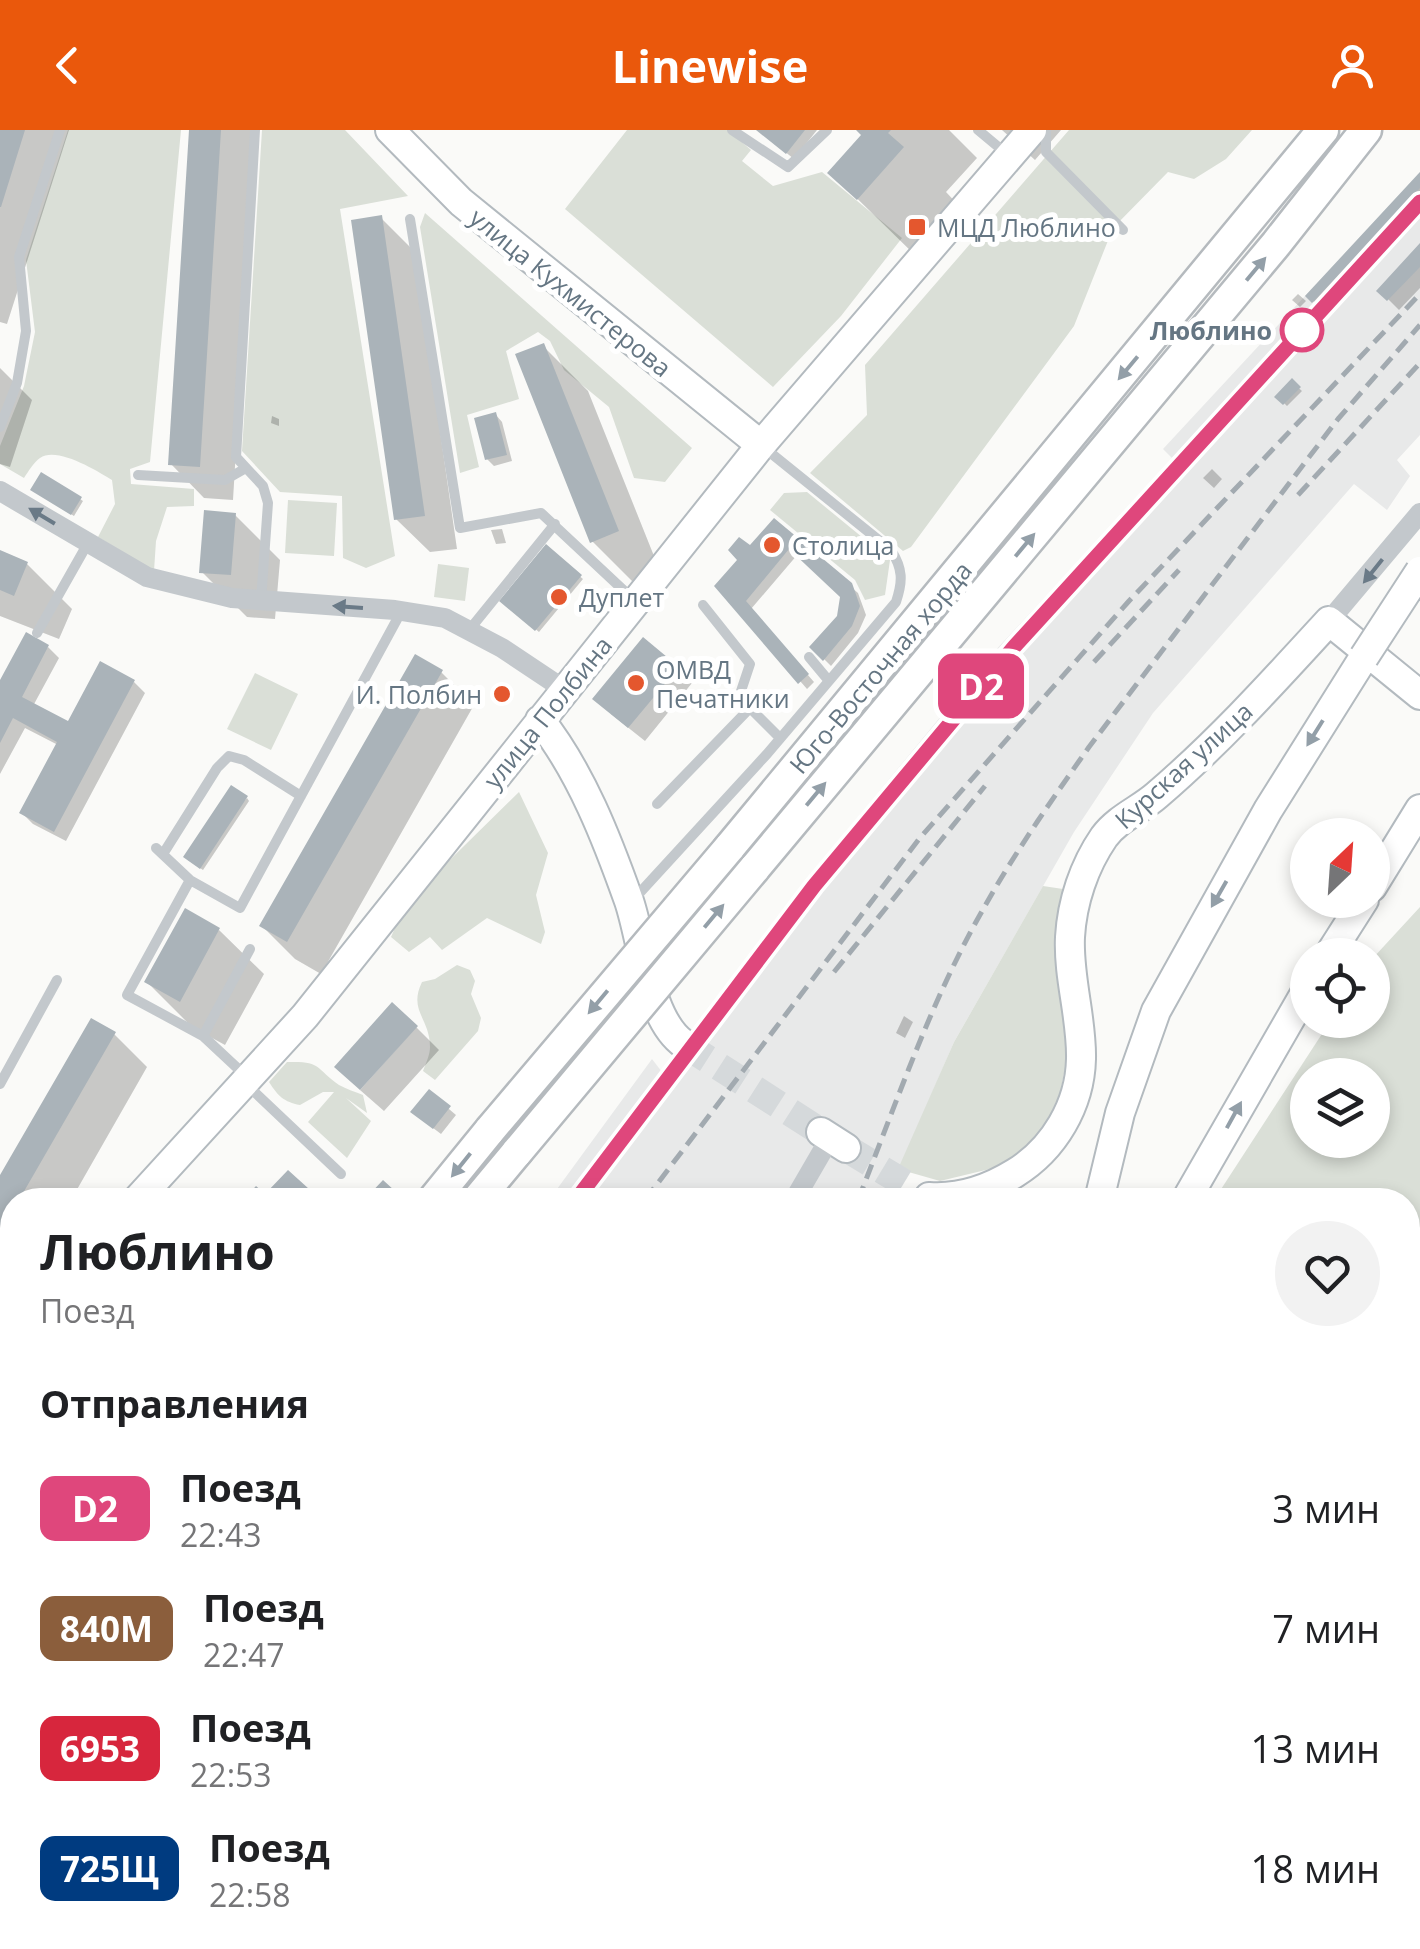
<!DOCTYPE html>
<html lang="ru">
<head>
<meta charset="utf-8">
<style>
	:root { --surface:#fff; --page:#f2f2f2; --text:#202124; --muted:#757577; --accent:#ea580c }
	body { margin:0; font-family:"Open Sans",sans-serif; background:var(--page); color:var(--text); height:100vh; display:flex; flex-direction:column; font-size:38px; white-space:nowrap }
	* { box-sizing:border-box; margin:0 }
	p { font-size:32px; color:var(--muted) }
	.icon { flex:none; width:55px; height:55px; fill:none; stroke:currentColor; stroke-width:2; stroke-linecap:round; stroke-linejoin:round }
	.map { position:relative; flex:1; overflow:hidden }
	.drawer { position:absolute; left:0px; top:1058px; width:1420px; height:762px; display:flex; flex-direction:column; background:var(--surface); border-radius:40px 40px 0 0; box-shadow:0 5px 15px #0003 }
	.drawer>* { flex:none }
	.badge { padding:0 20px; border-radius:15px; font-size:35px; line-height:65px }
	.needle { width:65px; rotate:25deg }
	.buttons { position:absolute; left:1290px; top:688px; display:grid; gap:20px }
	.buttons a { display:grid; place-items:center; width:100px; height:100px; border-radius:50%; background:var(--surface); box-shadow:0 5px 15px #0003; font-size:50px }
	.map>.badge { position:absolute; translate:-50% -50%; box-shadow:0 0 0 5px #fff }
	h2 { padding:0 40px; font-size:38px; line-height:90px }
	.round { display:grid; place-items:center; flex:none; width:105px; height:105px; border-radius:52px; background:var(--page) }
	.headline { display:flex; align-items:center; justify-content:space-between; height:170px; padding:0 40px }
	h1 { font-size:48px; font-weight:700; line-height:75px }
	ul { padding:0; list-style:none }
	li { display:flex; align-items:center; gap:30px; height:120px; padding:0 40px }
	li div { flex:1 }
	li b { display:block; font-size:38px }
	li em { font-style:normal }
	li .badge { min-width:110px; font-weight:700; text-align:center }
	header { display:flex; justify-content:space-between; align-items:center; height:130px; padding:0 40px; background:var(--accent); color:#fff; font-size:45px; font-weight:700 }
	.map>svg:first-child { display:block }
	.built { fill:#e8e9e9 }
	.green { fill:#dadfd7; fill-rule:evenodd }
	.shadow { fill:#0003 }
	.building { fill:#aab3b9 }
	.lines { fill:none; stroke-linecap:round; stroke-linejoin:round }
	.secondary-tunnel { stroke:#d5d9db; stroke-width:28; stroke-dasharray:28 14; stroke-linecap:butt }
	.secondary-casing { stroke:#b3babf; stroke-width:32 }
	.primary-casing { stroke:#b5babe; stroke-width:35 }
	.lane { stroke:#c3c8cc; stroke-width:10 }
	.street { stroke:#c3c8cc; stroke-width:20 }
	.secondary { stroke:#fff; stroke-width:28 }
	.primary { stroke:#fff; stroke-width:30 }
	.rail { stroke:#a2aab0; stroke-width:5; stroke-dasharray:15 8; stroke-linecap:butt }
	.secondary-bridge-casing { stroke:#b3babf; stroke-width:32; stroke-linecap:butt }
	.primary-bridge-casing { stroke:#b5babe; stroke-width:35; stroke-linecap:butt }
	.secondary-bridge { stroke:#fff; stroke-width:28 }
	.primary-bridge { stroke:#fff; stroke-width:30 }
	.oneway { fill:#939fa8 }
	.oneway2 { fill:#6a7a87 }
	.line-casing { stroke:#fff; stroke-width:22 }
	.line { stroke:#df477c; stroke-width:15 }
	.poi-dot { fill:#e4572e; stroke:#fff; stroke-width:4 }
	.stop-dot { fill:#fff; stroke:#df477c; stroke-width:5 }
	.labels { text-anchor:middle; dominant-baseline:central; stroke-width:10; stroke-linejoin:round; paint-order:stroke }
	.poi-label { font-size:25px; fill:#657683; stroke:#fff; text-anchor:start }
	.street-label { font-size:25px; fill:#657683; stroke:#fff }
	.stop-label { font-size:25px; font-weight:bold; fill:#657683; stroke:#fff; text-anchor:end }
</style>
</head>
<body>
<header><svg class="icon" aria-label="back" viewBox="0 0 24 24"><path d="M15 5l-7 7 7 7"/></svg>Linewise<svg class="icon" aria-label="person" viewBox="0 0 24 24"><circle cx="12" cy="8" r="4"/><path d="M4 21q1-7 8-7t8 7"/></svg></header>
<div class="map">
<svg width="1420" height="1819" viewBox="0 0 1420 1819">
	<rect width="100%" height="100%" fill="#fafaf8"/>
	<path class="built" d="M1420,42v263l-23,25 13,16 -23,34 -33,-26 -201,229 -79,119 -120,210 -68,158h-337l103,-141 10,13 149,-198 182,-221 180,-194 -10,-10z
		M12,1695v113h515l-7,11h-520v-110z
		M556,1808h251l-4,11h-253z"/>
	<path class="green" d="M68,0h113l-31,332 -20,7 1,15 63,5v17l-27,1 -11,34 -2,30 -56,-34 17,-33 -3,-24c-15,-9 -55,-34 -72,-22 -6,4 -12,14 -16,20l-24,-14v-18l24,-60 11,-54 -9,-72z
		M262,0h83l63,66 -68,13 55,347 -29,12 -23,-10 -1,-62 -62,-4 -38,-41z
		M627,0h101l23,20 -9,11 31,25 49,-14 80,66 -61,78 -68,71 -208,-178z
		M1069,0h183l-26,29 -32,20 -26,-7 -55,56 -39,98 -163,221 -8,4 -93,-78 57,-58 -2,-50z
		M425,83l267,235 -27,34 -31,-4 -25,-71 -45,-37 -14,-29 -12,-9 -32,19 13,48 -52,16 12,52 -19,6 -40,-246z
		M807,362l83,68 -5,35 -20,5 -10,-20 -85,-70 14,-17z
		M288,370l49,3 -3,53 -49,-3z
		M438,434l31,4 -4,33 -31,-4z
		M255,543l43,21 -27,56 -44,-21z
		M519,662l29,61 -12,42 9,37 -4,12 -54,-26 -45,32 -12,-13 -21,15 -18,-15 15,-34z
		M1043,756l20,3 -7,48 12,117 -8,39 -17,38 -23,25 -26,12 -54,13 -42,-12 56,-127z
		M1420,777v601l-12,-5v-303h-194l117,-180h41l1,-62zM1308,945h64v65h-64z
		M457,835l13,5 5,11 -4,13 10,24 -3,13 -43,49 -12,-9c3,-8 7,-16 7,-24 0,-29 -22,-36 -8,-65l13,-3z
		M287,932c35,-1 27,5 52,23 7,4 17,7 24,10l4,18 -21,-15 25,23 -24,37 -39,-36 26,-30h-11l-23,13c-16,-3 -22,-9 -31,-23z"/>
	<path class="shadow" d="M0,0h69l-62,194 -7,-2z
		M191,0h64l-22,370 -29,-2 -33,-34z
		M758,0h59l-23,29z
		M858,0h91l28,28 -31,34 15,16 -45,48 -85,-83 33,-37z
		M1002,0h59l-26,30z
		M1420,46v34l-96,102 -16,-16z
		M381,88l33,33 43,298 -27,3 -34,-33z
		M1420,117v41l-21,22 -19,-19z
		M1298,164l8,7 -6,6 -8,-7z
		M543,216l45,45 74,185 -25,10 -45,-45z
		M0,238l32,32 -22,67 -10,-3z
		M1292,252l10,9 -15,15 -9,-9z
		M496,285l6,7 10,39 -18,5 -7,-7z
		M272,286l7,3v7l-8,-3z
		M1212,339l10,10 -8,9 -11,-10z
		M36,362l44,7 3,2 -9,15z
		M235,385l45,45 -5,59 -28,-2 -45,-45z
		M774,391l84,72 8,22 -8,18 -27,33 -19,-19 27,-30 3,-21 -44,-42 -47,55 63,73 -7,7 -89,-103z
		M502,399l4,14 -10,1 -5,-14z
		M546,418l37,31 -44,53 -37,-31z
		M0,423l27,11 45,45 -13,30 -59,-23z
		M48,517l11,11 -26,48 36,19 65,-43 11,11 -79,148 -33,-17 -11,-11 36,-68 -33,-17 -25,46v-88z
		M677,539l15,14 -47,58 -34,-27z
		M441,542l33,33 -153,269 -26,-15 -33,-33z
		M247,668l2,3 -46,69 -15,-10z
		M219,800l45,44 -39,71 -33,-18 -45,-45z
		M904,886l9,6 -8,16 -9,-5z
		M416,897l23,23 -55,61 -24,-21z
		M114,904l33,33 -76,133h-59v102l-12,22v-144z
		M429,962l27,23 -15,19 -21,-16z
		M1408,1210l12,7v24l-10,23 -2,-1z
		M0,1353l12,11v89l-12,13z
		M12,1467v88l-4,5 -8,-8v-72z
		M1408,1533l12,4v41l-12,-4z
		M578,1808h38l-7,11h-38z
		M765,1808h45l-6,11h-44z
		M731,1812l15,7h-18z"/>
	<path class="building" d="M0,0h25l-24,77h-1z
		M189,0h32l-21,337 -32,-2z
		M756,0h49l-19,24z
		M856,0h35l-3,3 16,14 -47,53 -30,-27 34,-38z
		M1420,42v16l-108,115 -7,-7z
		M382,85l43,301 -31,4 -43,-300z
		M1420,113v24l-33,34 -11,-10z
		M544,213l75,188 -29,12 -75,-189z
		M1292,248l9,9 -18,18 -9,-8z
		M496,282l11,43 -22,5 -11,-42z
		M41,342l41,25 -11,18 -41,-25z
		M204,380l32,3 -5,62 -32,-2z
		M774,388l78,65 8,23 -8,20 -29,35 -14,-14 28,-31 3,-19 -51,-48 -43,52 63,73 -11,10 -84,-98 23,-26 -9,-10 11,-13 11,8z
		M546,414l36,31 -47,56 -36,-30z
		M0,420l28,12 -14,34 -14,-6z
		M26,502l23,13 -27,52 46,24 32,-60 35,19 -81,152 -35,-19 38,-71 -44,-24 -13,25v-63z
		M643,507l36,30 -51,61 -36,-29z
		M415,524l28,16 -156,272 -28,-16z
		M231,655l17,11 -48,73 -17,-12z
		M185,778l35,20 -40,74 -36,-20z
		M392,872l26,24 -58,64 -26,-23z
		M91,888l25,14 -97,168h-7v12l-12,21v-58z
		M429,959l22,17 -18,23 -23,-17z
		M288,1040l31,28 -2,2h-74l13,-14 9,8z
		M383,1050l12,11 -8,9h-18l-3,-2z
		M0,1349l12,12v61l-12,13z
		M1408,1422l12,4v58l-12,-4z
		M12,1463v70l-12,13v-69z
		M1408,1530l12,4v41l-12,-4z
		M575,1808h37l-6,11h-38z
		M762,1808h44l-5,11h-44z"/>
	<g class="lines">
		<path class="secondary-tunnel" d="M684,914l137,88
			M846,1018l58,35"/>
		<defs>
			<path id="secondary" d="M390,0l71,72 300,243
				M540,590c41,52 67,119 89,181 14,41 19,118 55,143
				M1372,757l48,-78
				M1329,825l35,-55
				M821,1002l25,16
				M929,1067c30,2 60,-8 86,-24 39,-24 65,-68 66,-114 1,-41 -13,-81 -11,-122 2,-35 14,-71 34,-100 14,-19 36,-27 53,-42 62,-53 117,-114 172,-174l91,74
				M137,1070l168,-184 456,-571 271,-315
				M1099,1070l21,-87 36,-102 112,-201 96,-153
				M1186,1070l122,-212
				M0,1220l12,-15
				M907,1819l4,-11"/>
			<path id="primary" d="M729,718l594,-718
				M754,739l522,-625 90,-114
				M433,1070l57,-70
				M477,1070l40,-48
				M0,1591l12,-15
				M0,1645l12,-15
				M1408,1701l12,-35
				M1408,1792l12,-37
				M1365,1819l4,-11"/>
		</defs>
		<use href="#secondary" class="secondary-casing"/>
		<use href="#primary" class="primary-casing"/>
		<path class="lane" d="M255,0l-19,327 27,29 5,17 -7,98
			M732,0l56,37 39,-37
			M978,0l30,25
			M1046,0v22l77,78
			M410,89l50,309 81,-15 94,88
			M0,297l17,-44 9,-52 -7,-74 41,-127
			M138,345l87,5 21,-12
			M703,475l47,59 -11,33 11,11
			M470,499l85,-105
			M37,503l51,-90
			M809,527l20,24
			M657,674l93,-96 30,30
			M156,718l34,32
			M163,724l54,-86 12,-12 15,4 57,36
			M634,769l133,-145 129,-152c7,-21 7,-33 -5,-52l-129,-104
			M203,906l47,-87
			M248,948l-45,-42 -76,-41 63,-115 50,28 161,-296
			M245,953l96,91
			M0,954l57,-104
			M1408,1301l12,17
			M0,1463l12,-13
			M670,1808l11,11
			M651,1819l4,-11
			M1255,1819l3,-11"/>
		<path class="street" d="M0,361l147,86 85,21 163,12 50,8 57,30 63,42
			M1329,491l91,-108
			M794,1070l36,-62
			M203,1819l11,-11
			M535,1819l7,-11"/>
		<use href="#secondary" class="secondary"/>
		<use href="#primary" class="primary"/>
		<path class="rail" d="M1298,365l122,-132
			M1094,532l85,-92
			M834,842l151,-186
			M576,1070l238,-314 199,-239 407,-445
			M645,1070l274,-361 210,-238 291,-307
			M858,1070c38,-96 72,-197 123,-287 32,-58 70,-112 108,-166l249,-328 82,-94
			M0,1759l12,-13
			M0,1800l12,-14
			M497,1819l7,-11
			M825,1819l3,-11"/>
		<defs>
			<path id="secondary-bridge" d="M1364,527l56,-86"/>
			<path id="primary-bridge" d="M490,1000l239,-282
				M517,1022l237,-283"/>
		</defs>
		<use href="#secondary-bridge" class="secondary-bridge-casing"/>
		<use href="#primary-bridge" class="primary-bridge-casing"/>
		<use href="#secondary-bridge" class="secondary-bridge"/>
		<use href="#primary-bridge" class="primary-bridge"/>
	</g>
	<defs><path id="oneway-solid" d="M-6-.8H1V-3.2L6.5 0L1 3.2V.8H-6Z" transform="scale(2.5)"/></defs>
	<g class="oneway">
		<use href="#oneway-solid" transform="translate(1256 139) rotate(-50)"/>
		<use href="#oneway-solid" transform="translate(1128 238) rotate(130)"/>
		<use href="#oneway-solid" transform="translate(1025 415) rotate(-50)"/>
		<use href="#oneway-solid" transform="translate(1315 603) rotate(122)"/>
		<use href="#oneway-solid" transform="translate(816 664) rotate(-50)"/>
		<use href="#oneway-solid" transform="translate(1219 764) rotate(120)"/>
		<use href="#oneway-solid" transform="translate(714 786) rotate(-50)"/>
		<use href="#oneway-solid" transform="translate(598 872) rotate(130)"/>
		<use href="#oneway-solid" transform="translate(1234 985) rotate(-61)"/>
		<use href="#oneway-solid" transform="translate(461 1035) rotate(129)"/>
	</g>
	<g class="oneway2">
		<use href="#oneway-solid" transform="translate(42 386) rotate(-149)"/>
		<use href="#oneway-solid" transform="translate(1373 441) rotate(129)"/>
		<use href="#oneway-solid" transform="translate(348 477) rotate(-176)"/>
	</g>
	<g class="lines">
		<defs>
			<path id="line" d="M576,1070l238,-314 200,-239 406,-445"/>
		</defs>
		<use href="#line" class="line-casing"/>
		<use href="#line" class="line"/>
	</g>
	<g class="poi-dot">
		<rect x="907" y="87" width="20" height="20" rx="5"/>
		<circle cx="772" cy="415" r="10"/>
		<circle cx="559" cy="467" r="10"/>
		<circle cx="636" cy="553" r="10"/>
		<circle cx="502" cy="564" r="10"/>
	</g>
	<circle class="stop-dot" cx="1302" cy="200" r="20"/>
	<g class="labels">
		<g class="poi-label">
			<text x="937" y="97">МЦД Люблино</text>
			<text x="792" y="415">Столица</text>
			<text x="579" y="467">Дуплет</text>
			<text x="656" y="539">ОМВД<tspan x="656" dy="29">Печатники</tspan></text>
			<text x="482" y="564" text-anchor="end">И. Полбин</text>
		</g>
		<g class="street-label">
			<text transform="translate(571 162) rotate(39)">улица Кухмистерова</text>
			<text transform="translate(880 537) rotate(-50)">Юго-Восточная хорда</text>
			<text transform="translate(547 582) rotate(-51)">улица Полбина</text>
			<text transform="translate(1183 635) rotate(-42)">Курская улица</text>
		</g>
		<g class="stop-label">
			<text x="1272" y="200">Люблино</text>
		</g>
	</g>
</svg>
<div class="buttons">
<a><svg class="needle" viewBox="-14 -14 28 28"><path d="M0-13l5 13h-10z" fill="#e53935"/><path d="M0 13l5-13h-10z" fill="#757577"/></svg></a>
<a><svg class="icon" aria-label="locate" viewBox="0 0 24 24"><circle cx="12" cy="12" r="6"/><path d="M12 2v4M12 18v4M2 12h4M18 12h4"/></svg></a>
<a><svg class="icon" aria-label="layers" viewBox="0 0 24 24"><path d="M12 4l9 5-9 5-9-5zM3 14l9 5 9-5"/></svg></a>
</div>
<b class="badge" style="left:981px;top:556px;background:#df477c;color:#fff">D2</b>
<section class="drawer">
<div class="headline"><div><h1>Люблино</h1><p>Поезд</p></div><a class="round"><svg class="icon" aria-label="heart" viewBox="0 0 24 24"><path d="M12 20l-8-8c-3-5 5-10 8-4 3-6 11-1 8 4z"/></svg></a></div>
<h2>Отправления</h2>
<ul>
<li><span class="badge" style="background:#df477c;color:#fff">D2</span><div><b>Поезд</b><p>22:43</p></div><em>3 мин</em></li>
<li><span class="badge" style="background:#8b5e3c;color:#fff">840М</span><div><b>Поезд</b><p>22:47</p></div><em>7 мин</em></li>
<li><span class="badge" style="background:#d7263d;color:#fff">6953</span><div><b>Поезд</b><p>22:53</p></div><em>13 мин</em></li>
<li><span class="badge" style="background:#003b80;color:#fff">725Щ</span><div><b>Поезд</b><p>22:58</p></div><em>18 мин</em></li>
</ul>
</section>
</div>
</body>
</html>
